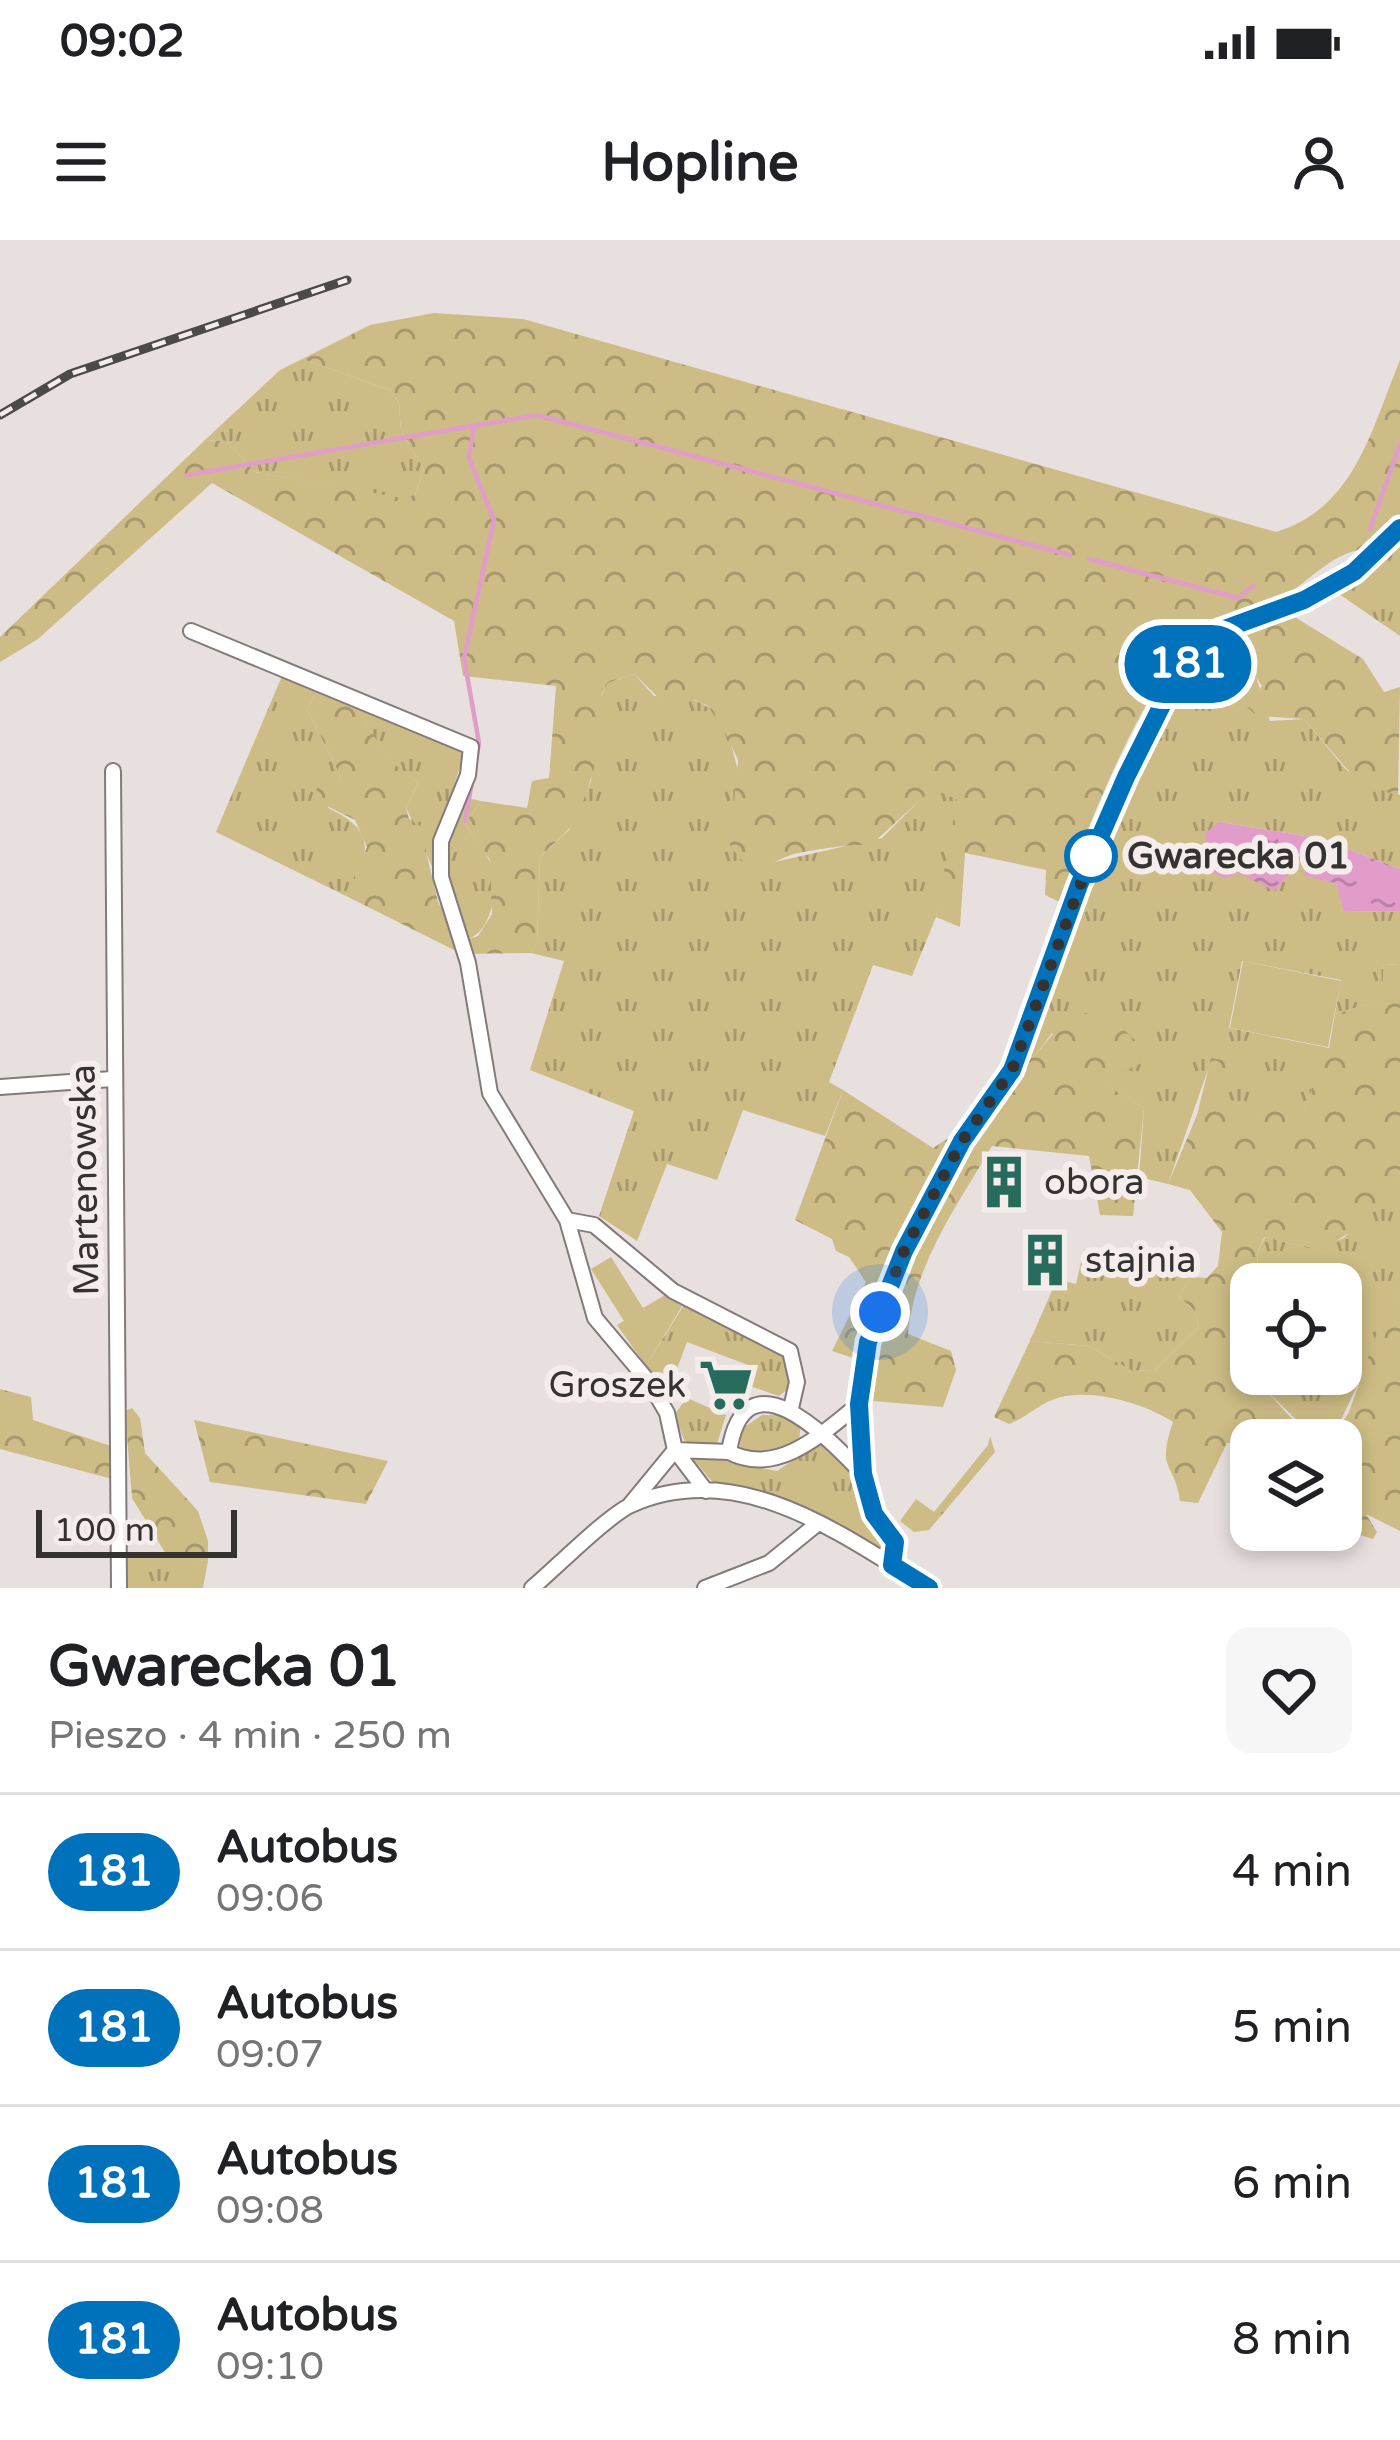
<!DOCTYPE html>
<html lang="pl">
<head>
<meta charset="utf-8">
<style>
	:root { --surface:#fff; --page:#f6f6f6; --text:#202124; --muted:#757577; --line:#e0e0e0 }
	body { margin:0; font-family:"Varela Round",sans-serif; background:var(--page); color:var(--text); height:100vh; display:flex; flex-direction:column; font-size:45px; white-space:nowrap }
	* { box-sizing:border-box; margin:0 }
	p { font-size:39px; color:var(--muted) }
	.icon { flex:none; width:66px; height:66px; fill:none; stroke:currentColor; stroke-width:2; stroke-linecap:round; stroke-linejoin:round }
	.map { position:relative; height:1348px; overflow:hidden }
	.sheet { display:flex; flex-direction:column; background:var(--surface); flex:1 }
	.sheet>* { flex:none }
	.badge { padding:0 24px; border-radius:39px; font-size:42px; line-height:78px }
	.buttons { position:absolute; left:1230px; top:1023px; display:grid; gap:24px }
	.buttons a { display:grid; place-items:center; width:132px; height:132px; border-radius:24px; background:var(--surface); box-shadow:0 6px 18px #0003; font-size:60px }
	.scale { position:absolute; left:36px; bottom:30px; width:201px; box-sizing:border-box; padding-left:12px; border:6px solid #353332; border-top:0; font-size:33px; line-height:42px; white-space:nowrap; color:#353332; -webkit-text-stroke:9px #f5edeb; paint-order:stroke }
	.you { position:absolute; width:60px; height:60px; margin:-30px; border:9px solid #fff; border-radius:50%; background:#1a73e8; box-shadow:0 0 0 18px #1a73e833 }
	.map>.badge { position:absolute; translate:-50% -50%; box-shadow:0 0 0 6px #fff }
	.round { display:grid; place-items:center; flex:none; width:126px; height:126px; border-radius:24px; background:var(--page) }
	.overview { display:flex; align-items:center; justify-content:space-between; height:204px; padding:0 48px }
	h1 { font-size:57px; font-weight:700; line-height:90px }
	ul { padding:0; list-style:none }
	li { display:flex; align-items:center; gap:36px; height:156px; padding:0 48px; border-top:3px solid var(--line) }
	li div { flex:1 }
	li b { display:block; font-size:45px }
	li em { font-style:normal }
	li .badge { min-width:132px; font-weight:700; text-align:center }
	.status { display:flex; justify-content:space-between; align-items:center; height:84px; padding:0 60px; background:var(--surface); direction:ltr }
	.status svg { height:33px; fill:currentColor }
	header { display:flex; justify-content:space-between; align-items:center; height:156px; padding:0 48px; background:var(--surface); font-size:54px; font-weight:700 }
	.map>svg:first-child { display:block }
	.grass { fill:url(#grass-tufts) }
	.forest { fill:url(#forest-crowns) }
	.park { fill:#cdbc85 }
	.water { fill:url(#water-ripples) }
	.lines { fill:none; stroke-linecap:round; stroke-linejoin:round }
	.stream { stroke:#e19cca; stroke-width:4.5 }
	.minor-casing { stroke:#827b79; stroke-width:18 }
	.minor { stroke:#fff; stroke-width:14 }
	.rail-casing { stroke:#4c4a48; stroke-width:9 }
	.rail { stroke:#f5edeb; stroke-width:4.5; stroke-dasharray:14; stroke-linecap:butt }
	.line-casing { stroke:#fff; stroke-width:27 }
	.line { stroke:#0072bc; stroke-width:18 }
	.walk { stroke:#353332; stroke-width:12; stroke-dasharray:0 21.6 }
	.stop-dot { fill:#fff; stroke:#0072bc; stroke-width:6 }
	.labels { text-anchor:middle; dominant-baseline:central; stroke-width:12; stroke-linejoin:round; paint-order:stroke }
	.stop-label { font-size:36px; font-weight:bold; fill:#353332; stroke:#f5edeb; text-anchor:start }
	.street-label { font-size:36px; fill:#353332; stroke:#f5edeb }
	.poi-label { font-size:36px; fill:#353332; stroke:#f5edeb; text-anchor:start }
</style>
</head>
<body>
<div class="status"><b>09:02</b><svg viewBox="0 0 49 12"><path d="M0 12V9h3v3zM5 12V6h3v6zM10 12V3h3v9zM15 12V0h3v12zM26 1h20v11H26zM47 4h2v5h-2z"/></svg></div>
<header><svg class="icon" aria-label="menu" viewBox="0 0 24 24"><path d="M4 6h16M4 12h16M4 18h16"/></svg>Hopline<svg class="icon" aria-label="person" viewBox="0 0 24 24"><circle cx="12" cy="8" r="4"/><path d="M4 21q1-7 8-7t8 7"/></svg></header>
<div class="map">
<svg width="1400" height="1348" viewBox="0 0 1400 1348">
	<defs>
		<pattern id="grass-tufts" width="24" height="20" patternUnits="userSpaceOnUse" patternTransform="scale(3)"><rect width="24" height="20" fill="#cdbc85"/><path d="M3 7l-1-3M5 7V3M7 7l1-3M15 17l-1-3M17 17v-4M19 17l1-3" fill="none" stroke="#a7996d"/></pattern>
		<pattern id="forest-crowns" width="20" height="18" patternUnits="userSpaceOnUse" patternTransform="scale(3)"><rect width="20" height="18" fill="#cdbc85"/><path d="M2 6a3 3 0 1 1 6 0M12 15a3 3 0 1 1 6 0" fill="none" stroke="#a7996d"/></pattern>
		<pattern id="water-ripples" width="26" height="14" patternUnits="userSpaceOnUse" patternTransform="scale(3)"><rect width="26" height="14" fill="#e19cca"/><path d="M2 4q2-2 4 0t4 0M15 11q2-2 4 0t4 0" fill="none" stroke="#b780a5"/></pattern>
	</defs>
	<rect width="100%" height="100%" fill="#e7e0de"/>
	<path class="grass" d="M302,119l88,31 9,13 2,28 23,38 -9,26 -13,4 -147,-27 -28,-31 -22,-1 75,-70z
		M1400,305v91l-61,-42z
		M1220,410l-3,17 16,9 23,1 14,44 34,-2 43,52 53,24v74l-78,-30 -102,-17 18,51 60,-12 15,3 -8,11 31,9 9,28 55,-1v54l-16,-1 -2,36 -47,14 6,-34 -99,-19 -13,67 100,20 -25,61 -46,10 -30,-19 -16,-42 -44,126 -29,-7 5,-69 -44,-26 -48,-49 -17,23 -13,5 105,-262 70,-133z
		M634,434l20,22c15,1 33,0 47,7 44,21 41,122 47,165l134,-30 50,-50 26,11v16l-22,102 -24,59 -39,-11 -44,117 14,8 -18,46 -82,-26 -26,70 -50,-16 -30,77 -38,-25 35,-105 -104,-41 34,-109 -33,-8 6,-12 3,-84 29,-27 22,-49 10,-85 7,-13z
		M282,436l36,14 -11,19 34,68 -11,7 -2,24c49,22 43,47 18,88l-130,-64z
		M355,465l111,43 -32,101 3,29 -31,-71 12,-24 -30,-23z
		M463,557l18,4 -16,23c7,11 16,21 22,32 13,22 8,76 -20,83 -22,-65 -32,-76 -4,-142z
		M1400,934v121l-68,144 -17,-1 -51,-50 3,-14h74v-90h-70c-15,-17 -19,-27 -5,-47l46,12 32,-11z
		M1084,1009l87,14 19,14 -11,20 15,13 5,17 -44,43 -23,1 -43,-25 -59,-5 27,-62 19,5z
		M685,1063l99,48 8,35 -13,10 -29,-10 6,-18 -69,-26 -16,43 -13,2 -14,-18z
		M687,1158l39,17 -10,32 -31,-5 -11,-27z
		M762,1175h24l15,10 -2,14 -32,19 -28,-9 4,-21z
		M990,1196l5,16 -66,78 -15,2 -14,-11 16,-22 18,13 54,-67z
		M821,1202l37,39 11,35 21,31 -3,9c-52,-29 -110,-74 -172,-71l-21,-25 2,-5 81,16z
		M124,1314l84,7 -5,27h-80z"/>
	<path class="forest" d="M434,73l89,6 753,213c79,-24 95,-102 124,-172v157l-29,32c-33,-2 -61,31 -86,47 -23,15 -52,20 -76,33 -61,35 -124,207 -149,273l-15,-7 1,-25 -81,-17 -5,74 -24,-10 21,-118 -25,-10 -62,57c-10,-4 -63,5 -76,8 -18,5 -25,15 -46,14l-18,-22 8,-86 -13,-28 -17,-26 -13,-6 -29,5 -32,-31 -26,9 -7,12c9,28 -13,103 -28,128 -8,13 -23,23 -33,34l-3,85 -6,11 -69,1 -116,-58 21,-49 -12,-27 -40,-20 2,-14 24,-9 -34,-68 11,-19 37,15 33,54 30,24 -12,24 3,12 11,7 18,76 23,39 17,-5 14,-22 -2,-54 -25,-36 16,-23 46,7 5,-27 17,-3 7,-92 -93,-10 -9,-55 -242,-138 -174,156 -38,23v-25l205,-197 22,1 28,31 147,26 13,-3 9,-26 -23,-38 -2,-28 -9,-13 -88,-31 68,-34z
		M1293,376l70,43 21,33 16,-5 -2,109 -41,-15 -53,-62 -47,-3 -11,-10 16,-20 -6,-9 -23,-1 -17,-9c7,-34 47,-40 77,-51z
		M1384,724l16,1v209l-43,54 -29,18 -16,3 -47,-12c-12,19 -10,31 6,47h-20v90h16l-3,14c20,21 38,49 68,51l17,-27 28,-79 23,-38v236l-34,-17 11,18 -4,7 -32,-10v-89l-114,3 -29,60 -18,-2c-6,-42 -24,-28 -7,-79 -29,-19 -87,-36 -121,-22 -15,6 -27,18 -43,24l-15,-7 36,-76 59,5 43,25 23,-1 44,-43 -5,-17 -15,-13 11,-20 17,1 11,-12 4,-34 -32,-42 -22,-6 29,-69 14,-57 18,3v39l21,4 8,15 26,-15 20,5 12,-31 -2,-17 15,-13 6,-34 46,-14z
		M1072,770l41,9 31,30 -2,14 -41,19 43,26 -11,108 -33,-1 -11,-59 -97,-10c-35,60 -77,116 -84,188l43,17 5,19 -13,37 -70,-6 1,-36 -42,-14 34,-69 -17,-25 -13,-6 -4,-12 -37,-19 48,-130 90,58 60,-38 29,-49 13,-5z
		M0,1149l31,8 2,23 81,27 2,33 -116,-31z
		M132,1168l8,10 5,35 53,58 10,30v20l-39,-2 -37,-61 -7,-87z
		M194,1180l194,41 -22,43 -156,-22z"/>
	<path class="park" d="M1243,721l98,20 -13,66 -98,-19z
		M611,1017l32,51 22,-13 17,11 -36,60 -29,-41 7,-4 -33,-52z"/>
	<path class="water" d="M1220,582l102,17 78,30v42l-56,1 -8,-28 -33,-9 9,-11 -13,-3 -24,30 -37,-18 -13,6 -17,-10 -3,-36z"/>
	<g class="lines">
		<path class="stream" d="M187,235l350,-60 533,140
			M1370,289l30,-85
			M1089,319l149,39 15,-12
			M465,581l14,-78 -15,-85 30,-138 -25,-62 5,-32"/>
		<defs>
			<path id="minor" d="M191,391l280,116 -3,28 -27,66v36l27,86 22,130 77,127 28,98 54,64 18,31 8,37 31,41
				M113,531l6,817
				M0,847l112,-8
				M567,980l27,5 79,66 117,60 7,31 -6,26
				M729,1212c48,25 93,-18 130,-48
				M629,1266l46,-56 54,2c16,-104 102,-11 134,22
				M892,1325l3,-23 -21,-28 -11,-40 -4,-70 9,-62 36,-91 58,-110 50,-71 67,-185 47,-108 44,-88 49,-58 86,-31 49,-28 46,-44
				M532,1348c24,-20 74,-71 99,-83 107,-48 210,29 298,83
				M705,1348l64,-25 48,-39"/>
		</defs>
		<use href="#minor" class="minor-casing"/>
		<use href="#minor" class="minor"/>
		<defs>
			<path id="rail" d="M0,175l70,-41 277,-94"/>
		</defs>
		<use href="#rail" class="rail-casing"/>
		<use href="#rail" class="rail"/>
	</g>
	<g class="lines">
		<defs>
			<path id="line" d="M929,1348l-37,-23 3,-23 -21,-28 -11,-40 -4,-70 9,-62 36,-91 58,-110 50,-71 67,-185 47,-108 44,-88 49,-58 85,-31 50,-28 46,-44"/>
		</defs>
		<use href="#line" class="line-casing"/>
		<use href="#line" class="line"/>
		<path class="walk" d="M880,1072l24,-61 58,-110 50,-71 79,-214"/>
	</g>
	<defs>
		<symbol id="building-bare" viewBox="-9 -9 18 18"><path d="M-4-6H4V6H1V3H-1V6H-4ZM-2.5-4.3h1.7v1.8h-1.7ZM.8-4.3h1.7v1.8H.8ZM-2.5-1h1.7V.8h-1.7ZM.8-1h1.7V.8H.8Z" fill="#276b5d" stroke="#f5edeb" stroke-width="2.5" paint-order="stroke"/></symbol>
		<symbol id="supermarket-bare" viewBox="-9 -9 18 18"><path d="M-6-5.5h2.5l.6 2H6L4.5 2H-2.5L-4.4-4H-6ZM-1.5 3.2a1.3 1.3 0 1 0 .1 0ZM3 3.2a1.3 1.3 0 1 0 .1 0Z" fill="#276b5d" stroke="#f5edeb" stroke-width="2.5" paint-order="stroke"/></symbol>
	</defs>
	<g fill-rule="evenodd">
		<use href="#building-bare" x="966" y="904" width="76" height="76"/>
		<use href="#building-bare" x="1007" y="982" width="76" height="76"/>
		<use href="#supermarket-bare" x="688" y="1107" width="76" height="76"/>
	</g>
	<circle class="stop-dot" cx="1091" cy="616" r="24"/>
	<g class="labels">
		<g class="stop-label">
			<text x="1127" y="616">Gwarecka 01</text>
		</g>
		<g class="street-label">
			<text transform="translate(85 940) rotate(-91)">Martenowska</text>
		</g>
		<g class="poi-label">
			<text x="1044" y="942">obora</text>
			<text x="1085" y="1020">stajnia</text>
			<text x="686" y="1145" text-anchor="end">Groszek</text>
		</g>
	</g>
</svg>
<div class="buttons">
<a><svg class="icon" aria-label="locate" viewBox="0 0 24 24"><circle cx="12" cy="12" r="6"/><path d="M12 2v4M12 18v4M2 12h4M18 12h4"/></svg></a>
<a><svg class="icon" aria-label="layers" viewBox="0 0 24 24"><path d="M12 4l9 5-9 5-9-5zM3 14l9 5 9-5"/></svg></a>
</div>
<div class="scale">100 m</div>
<div class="you" style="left:880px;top:1072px"></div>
<b class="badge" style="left:1188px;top:424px;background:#0072bc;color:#fff">181</b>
</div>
<section class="sheet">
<div class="overview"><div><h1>Gwarecka 01</h1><p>Pieszo · 4 min · 250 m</p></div><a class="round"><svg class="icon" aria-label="heart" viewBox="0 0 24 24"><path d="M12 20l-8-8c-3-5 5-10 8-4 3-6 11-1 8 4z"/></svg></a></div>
<ul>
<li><span class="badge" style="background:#0072bc;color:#fff">181</span><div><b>Autobus</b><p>09:06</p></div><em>4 min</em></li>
<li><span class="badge" style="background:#0072bc;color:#fff">181</span><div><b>Autobus</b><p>09:07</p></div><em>5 min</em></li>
<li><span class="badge" style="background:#0072bc;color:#fff">181</span><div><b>Autobus</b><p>09:08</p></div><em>6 min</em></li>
<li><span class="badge" style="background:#0072bc;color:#fff">181</span><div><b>Autobus</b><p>09:10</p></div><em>8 min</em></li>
</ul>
</section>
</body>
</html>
